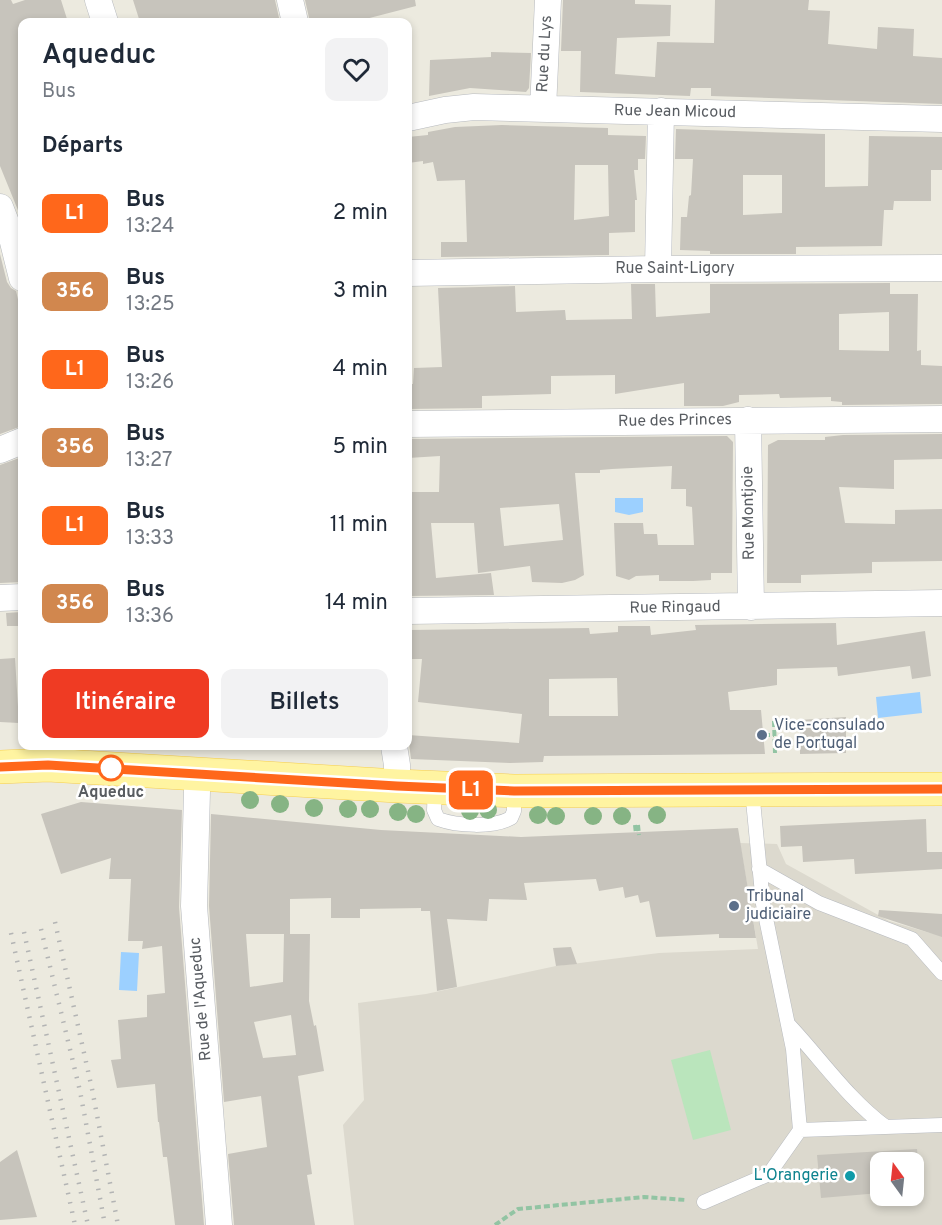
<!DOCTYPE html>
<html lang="fr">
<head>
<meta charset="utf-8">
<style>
	:root { --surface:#fff; --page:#f2f2f3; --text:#1f2937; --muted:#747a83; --accent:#ef3b23 }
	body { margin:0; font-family:Overpass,sans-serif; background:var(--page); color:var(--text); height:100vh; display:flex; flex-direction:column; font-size:22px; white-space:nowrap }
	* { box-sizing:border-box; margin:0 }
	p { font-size:20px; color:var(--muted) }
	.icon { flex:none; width:33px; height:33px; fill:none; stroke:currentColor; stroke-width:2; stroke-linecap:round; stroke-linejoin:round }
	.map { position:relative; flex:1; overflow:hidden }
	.sheet { position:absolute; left:18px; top:18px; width:394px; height:732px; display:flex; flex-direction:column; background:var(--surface); border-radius:12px; box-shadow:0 3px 9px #0003 }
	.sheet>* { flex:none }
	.badge { padding:0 12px; border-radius:9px; font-size:21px; line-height:39px }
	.needle { width:39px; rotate:345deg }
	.controls { position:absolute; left:870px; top:1152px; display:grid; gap:12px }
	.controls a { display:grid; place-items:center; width:54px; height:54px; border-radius:12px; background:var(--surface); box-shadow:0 3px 9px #0003; font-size:30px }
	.map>.badge { position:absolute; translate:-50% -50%; box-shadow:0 0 0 3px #fff }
	h2 { padding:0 24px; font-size:22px; line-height:54px }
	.round { display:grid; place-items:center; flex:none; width:63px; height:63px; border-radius:12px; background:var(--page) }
	.overview { display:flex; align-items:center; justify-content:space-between; height:102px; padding:0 24px }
	h1 { font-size:28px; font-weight:600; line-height:45px }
	.cta { display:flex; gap:12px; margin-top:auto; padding:12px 24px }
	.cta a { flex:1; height:69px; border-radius:12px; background:var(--accent); color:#fff; font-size:24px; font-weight:600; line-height:69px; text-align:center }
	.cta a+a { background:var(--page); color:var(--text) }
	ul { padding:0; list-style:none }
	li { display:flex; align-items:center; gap:18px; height:78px; padding:0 24px }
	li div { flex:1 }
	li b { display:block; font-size:22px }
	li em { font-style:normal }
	li .badge { min-width:66px; font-weight:700; text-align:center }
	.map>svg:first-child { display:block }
	.education { fill:#dcd9ce; fill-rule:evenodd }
	.green { fill:#bae5bc }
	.water { fill:#9cd0ff }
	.building { fill:#c7c4bc; fill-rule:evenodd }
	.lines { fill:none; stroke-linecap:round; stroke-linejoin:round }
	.lane-casing { stroke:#b7babf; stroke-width:15 }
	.street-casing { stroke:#b7babf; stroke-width:27 }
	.primary-casing { stroke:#f6ce4f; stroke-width:34 }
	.path { stroke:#92c4a3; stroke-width:4; stroke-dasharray:6 3; stroke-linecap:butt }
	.lane { stroke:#fff; stroke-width:14 }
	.street { stroke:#fff; stroke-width:26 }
	.primary { stroke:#fff4a1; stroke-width:33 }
	.rail { stroke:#b3b4b4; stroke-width:4.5; stroke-dasharray:1.5 8; stroke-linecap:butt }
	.tree { fill:#86b484 }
	.line-casing { stroke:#fff; stroke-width:14 }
	.line { stroke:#ff671b; stroke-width:9 }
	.service-dot { fill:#5c6f8a; stroke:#fff; stroke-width:2 }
	.stop-dot { fill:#fff; stroke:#ff671b; stroke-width:3 }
	.culture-dot { fill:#0f9aa8; stroke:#fff; stroke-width:2 }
	.labels { text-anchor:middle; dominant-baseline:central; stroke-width:5; stroke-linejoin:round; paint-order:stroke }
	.street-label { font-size:16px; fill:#585c61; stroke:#fff }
	.service-label { font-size:16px; fill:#4e5e75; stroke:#fff; text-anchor:start }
	.stop-label { font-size:16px; font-weight:bold; fill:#585c61; stroke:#fff }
	.culture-label { font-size:16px; fill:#0d838f; stroke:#fff; text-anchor:end }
</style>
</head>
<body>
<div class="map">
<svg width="942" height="1225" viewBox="0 0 942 1225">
	<rect width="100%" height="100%" fill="#eceadf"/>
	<path class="education" d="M740,843l37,1 9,20 103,57 41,12 12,2v290h-588l-11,-100 21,-25 -6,-97 68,-9 130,-28 103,-13 99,-4zM880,1162h34v34h-34z"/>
	<path class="green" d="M710,1050l21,80 -38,10 -22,-80z"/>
	<path class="water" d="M615,498h28v14l-14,3 -14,-3z
		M920,692l2,21 -44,5 -2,-21z
		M121,952l18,1 -2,38 -18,-1z"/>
	<path class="building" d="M0,0h11l2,4 12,-4h36l6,19 -11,3h-34v198l-22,-54z
		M133,0h142l5,22h-140z
		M305,0h110l1,6 -62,16h-44z
		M563,0h72v4l36,1 -1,31 -53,2 -2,36 40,3 2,-35 57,1 1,-43h94l-1,10 22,1 -2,33 49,5 1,-22 36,2 -1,27 29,2v46l-231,-8v-8h-20l-1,8 -110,-4 1,-41h-20z
		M491,52l40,1 -2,35 -3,4 -56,-4 -41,8 1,-36 61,-3z
		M502,125l106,3v7l38,1 -1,23h-7v11h-4l3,30h-2v32l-26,1v22l-168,2v-15h26l-2,-62 -28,1 -4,-19 -10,2v-3l-15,2v-26l20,-2v-3l27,-5zM575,165h33l1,51 -35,4z
		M676,129l149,5v53l43,-1 1,-50 73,1v33h-11v31h-37l-1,9h-9l-2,36 -86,1v7h-86v-3l-30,-1 1,-33h6l2,-21 2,-1 2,-36h-18zM743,175h39v38l-39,2z
		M0,254l7,28 4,6 5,3 6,25v110l-22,8z
		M890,283v11h28l-1,57 4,-1v15l21,1v38l-100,1v-3l-11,-1v-4l-51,1 -1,-4 -40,1v7l-16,4h-39v-23l-69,11v-19l-64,1v18l-69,2v12l-74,1v-25h5l1,-16 28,-1 -4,-79 77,-2 1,26 49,-2 1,10 66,-1 -1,-35h24l1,33 54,-4v-29zM889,312v39l-50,-1v-36z
		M942,434v25l-48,1v29l-55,-2 6,36 50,1v-14l47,-1v52l-70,1v11l-71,2v8h-34l1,-138 10,-5h47v-3l18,-2z
		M727,436l6,6 -1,131h-21v7l-18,1h-34v-6l-23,1 -7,4 -13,-4 -2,-53h29l1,11h13l1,11h36l-2,-38 -6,-1v-17h-15l1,-23 -60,3 -12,1v3h-25l9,102 -9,5 -13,3 -30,-1 -2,-16 -52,7 -4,-50h-43l5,55 55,-5 3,22 -86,1v-104h31l1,-36 -32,2v-19zM559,504l4,36 -59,6 -4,-38z
		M22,457v125l-22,1v-118z
		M22,612v14h-15l-1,-13z
		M836,623l1,22 88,-14 6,45 -19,3 -2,-13 -72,10 -1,-9 -60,2v16l-49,7 2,18h31l4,44 -221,2 -1,6 -33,1 -99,-4 -3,-24 111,8 3,-29 -104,-12 4,-43h-12l-2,-29 181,-2 1,6 28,-2v-6h32l1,9 45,-5 -1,-5zM617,678l1,38h-69v-37z
		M15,658l4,65 -19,-1v-63z
		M846,717v36l-46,1v-34z
		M81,802l101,8 -3,97 25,318h-29l-8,-68h-4l-4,-35h-1l-3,-38 -38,4 -6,-28 10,-1 -3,-39 29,-3v-22l18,-2 -3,-47 -20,3 1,-8h-15l3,-62h-22l2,-21 -50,16 -20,-60z
		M211,814l170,16 140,7 217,-9 18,110h-37v-4l-63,3 -7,-36 -9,2 -2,-8 -13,3 -2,-11 -24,4 -3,-12 -72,4 3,17 -38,-1 -2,22 -40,-2 10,68 -20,4 -7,-80h-9v-3l-61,1v9h-29v-20l-41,1v35h20l-1,67 5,25 2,-1 8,46 -26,5 14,98 -5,1 8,50h-81l-6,-71 39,-7 -6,-51 -37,6 -15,-196zM246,934h38l-1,48 -33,5zM291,1015l5,40 -33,3 -9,-36z
		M926,819l1,33h15v17l-87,5 -1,-15 -51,3 -1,-16 -21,1 -1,-21z
		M879,910l63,4v23l-64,-21z
		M571,947l6,17 -21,2 -3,-18z
		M917,1149l4,41 -7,1v-29h-34v31l-59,5 -4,-43z
		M17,1150l20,67 -37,3v-58z"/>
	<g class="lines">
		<defs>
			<path id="lane" d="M435,788l-1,22 4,9c19,7 55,9 73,-1l3,-7v-20
				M759,869l60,34 93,36 30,34
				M789,1025c32,34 59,74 97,102
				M800,1130l142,-5
				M704,1202l65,-28 31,-44 -7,-81 -30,-145 -11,-114"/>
			<path id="street" d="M98,0l7,22
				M290,0l5,22
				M543,109l5,-109
				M408,118l37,-8 29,-3 468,12
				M0,207l12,31 10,40
				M658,269l3,-158
				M408,273l250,-4 284,-1
				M748,420l3,187
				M408,424l534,-5
				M0,450l22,-9
				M0,598l22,-1
				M408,611l534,-8
				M394,746l3,19v21
				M199,773l-2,18 -3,115 25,319"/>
			<path id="primary" d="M0,767l48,-2 349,21 117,5 428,-2"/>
		</defs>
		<use href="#lane" class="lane-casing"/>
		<use href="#street" class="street-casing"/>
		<use href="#primary" class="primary-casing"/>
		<path class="path" d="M774,721l1,32
			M764,735h10
			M635,825l1,9
			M638,825l1,10
			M495,1225l23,-16 126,-12 42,3"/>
		<use href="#lane" class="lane"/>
		<use href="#street" class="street"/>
		<use href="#primary" class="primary"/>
		<path class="rail" d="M55,922l37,167 26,136
			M41,929l39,162 25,134
			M24,932l64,293
			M11,933l64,292"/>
	</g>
	<g class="tree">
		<circle cx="250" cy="800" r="9"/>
		<circle cx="280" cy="804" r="9"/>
		<circle cx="314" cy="808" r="9"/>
		<circle cx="348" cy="809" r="9"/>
		<circle cx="370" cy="809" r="9"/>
		<circle cx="488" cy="810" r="9"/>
		<circle cx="470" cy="811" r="9"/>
		<circle cx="398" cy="812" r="9"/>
		<circle cx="416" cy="814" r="9"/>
		<circle cx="538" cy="815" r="9"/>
		<circle cx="657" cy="815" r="9"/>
		<circle cx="556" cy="816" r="9"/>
		<circle cx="593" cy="816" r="9"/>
		<circle cx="622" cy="816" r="9"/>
	</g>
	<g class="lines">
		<defs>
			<path id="line" d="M0,767l48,-2 349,21 117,5 428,-2"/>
		</defs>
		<use href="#line" class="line-casing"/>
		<use href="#line" class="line"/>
	</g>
	<g class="service-dot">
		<circle cx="762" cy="735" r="6"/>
		<circle cx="734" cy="906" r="6"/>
	</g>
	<circle class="stop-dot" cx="111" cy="768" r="12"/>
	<circle class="culture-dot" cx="850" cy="1176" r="6"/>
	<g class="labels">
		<g class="street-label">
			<text transform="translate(545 54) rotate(-87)">Rue du Lys</text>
			<text transform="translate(675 112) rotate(1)">Rue Jean Micoud</text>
			<text x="675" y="269">Rue Saint-Ligory</text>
			<text transform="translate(675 421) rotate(-1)">Rue des Princes</text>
			<text transform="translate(749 513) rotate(-91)">Rue Montjoie</text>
			<text transform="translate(675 608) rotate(-1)">Rue Ringaud</text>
			<text transform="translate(201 999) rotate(-95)">Rue de l'Aqueduc</text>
		</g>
		<g class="service-label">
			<text x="774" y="726">Vice-consulado<tspan x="774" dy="18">de Portugal</tspan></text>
			<text x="746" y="897">Tribunal<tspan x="746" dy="18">judiciaire</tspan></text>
		</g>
		<g class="stop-label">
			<text x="111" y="793">Aqueduc</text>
		</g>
		<g class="culture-label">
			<text x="838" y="1176">L'Orangerie</text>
		</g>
	</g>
</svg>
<div class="controls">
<a><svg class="needle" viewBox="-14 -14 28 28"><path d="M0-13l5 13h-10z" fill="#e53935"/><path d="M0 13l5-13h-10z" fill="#747a83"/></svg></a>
</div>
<b class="badge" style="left:471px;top:790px;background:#ff671b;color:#fff">L1</b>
<section class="sheet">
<div class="overview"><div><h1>Aqueduc</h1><p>Bus</p></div><a class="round"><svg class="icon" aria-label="heart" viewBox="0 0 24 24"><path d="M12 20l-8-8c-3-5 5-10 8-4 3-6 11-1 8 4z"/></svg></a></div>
<h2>Départs</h2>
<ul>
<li><span class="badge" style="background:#ff671b;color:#fff">L1</span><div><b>Bus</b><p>13:24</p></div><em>2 min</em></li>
<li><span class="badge" style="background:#d1874e;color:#fff">356</span><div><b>Bus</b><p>13:25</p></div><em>3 min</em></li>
<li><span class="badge" style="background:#ff671b;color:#fff">L1</span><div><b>Bus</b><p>13:26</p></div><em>4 min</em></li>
<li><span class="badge" style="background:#d1874e;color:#fff">356</span><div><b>Bus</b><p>13:27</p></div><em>5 min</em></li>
<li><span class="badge" style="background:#ff671b;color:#fff">L1</span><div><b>Bus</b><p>13:33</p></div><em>11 min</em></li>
<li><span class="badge" style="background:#d1874e;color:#fff">356</span><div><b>Bus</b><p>13:36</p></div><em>14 min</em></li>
</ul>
<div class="cta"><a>Itinéraire</a><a>Billets</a></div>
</section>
</div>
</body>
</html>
